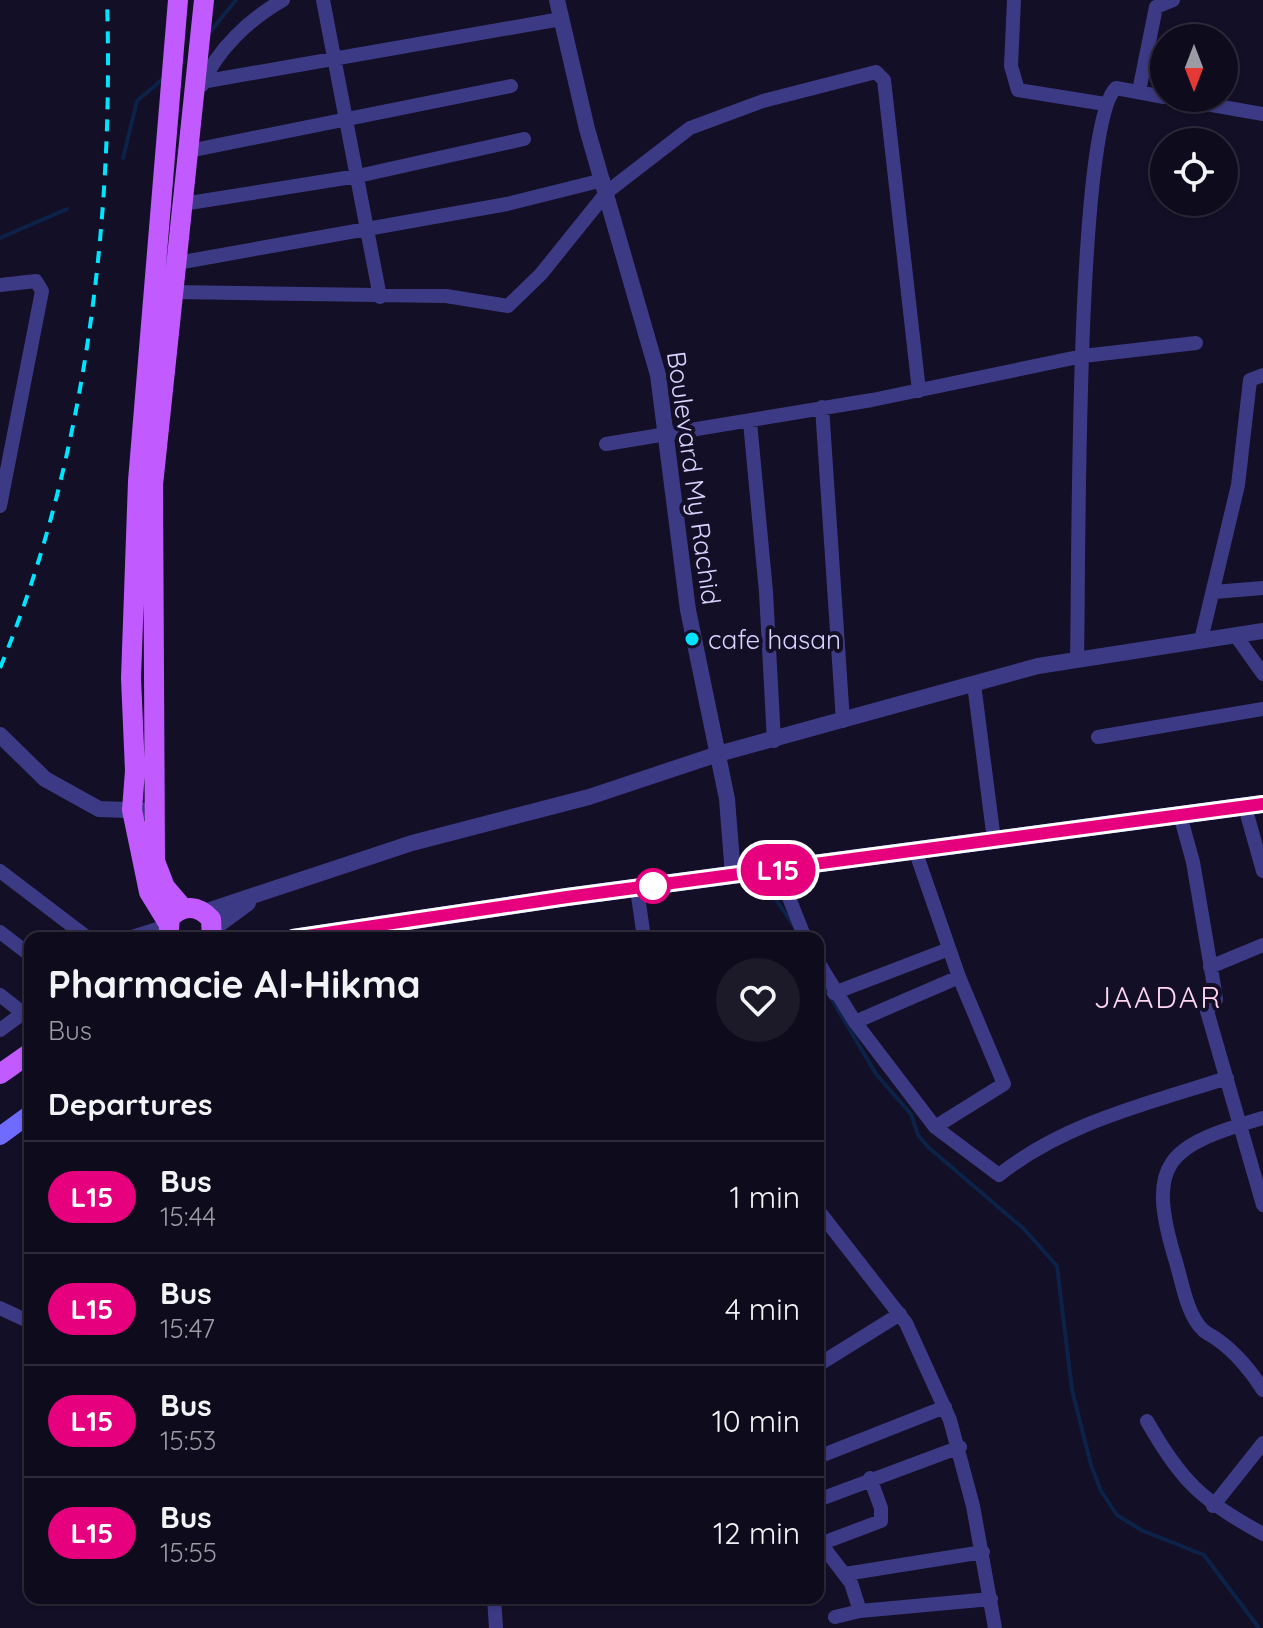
<!DOCTYPE html>
<html lang="en">
<head>
<meta charset="utf-8">
<style>
	:root { --surface:#0e0b1c; --page:#1c1929; --text:#f1f3f6; --muted:#9b9ba3; --line:#2e2b3b }
	body { margin:0; font-family:Quicksand,sans-serif; background:var(--page); color:var(--text); height:100vh; display:flex; flex-direction:column; font-size:30px; white-space:nowrap }
	* { box-sizing:border-box; margin:0 }
	p { font-size:26px; color:var(--muted) }
	.icon { flex:none; width:44px; height:44px; fill:none; stroke:currentColor; stroke-width:2; stroke-linecap:round; stroke-linejoin:round }
	.map { position:relative; flex:1; overflow:hidden }
	.drawer { position:absolute; left:24px; top:932px; width:800px; height:672px; display:flex; flex-direction:column; background:var(--surface); border-radius:16px; box-shadow:0 2px 6px #0004,0 0 0 2px var(--line) }
	.drawer>* { flex:none }
	.badge { padding:0 16px; border-radius:26px; font-size:28px; line-height:52px }
	.needle { width:52px; rotate:180deg }
	.tools { position:absolute; left:1150px; top:24px; display:grid; gap:16px }
	.tools a { display:grid; place-items:center; width:88px; height:88px; border-radius:50%; background:var(--surface); box-shadow:0 2px 6px #0004,0 0 0 2px var(--line); font-size:40px }
	.map>.badge { position:absolute; translate:-50% -50%; box-shadow:0 0 0 4px #fff }
	h2 { padding:0 24px; font-size:30px; line-height:72px }
	.round { display:grid; place-items:center; flex:none; width:84px; height:84px; border-radius:42px; background:var(--page) }
	.overview { display:flex; align-items:center; justify-content:space-between; height:136px; padding:0 24px }
	h1 { font-size:38px; font-weight:700; line-height:60px }
	ul { padding:0; list-style:none }
	li { display:flex; align-items:center; gap:24px; height:112px; padding:0 24px; border-top:2px solid var(--line) }
	li div { flex:1 }
	li b { display:block; font-size:30px }
	li em { font-style:normal }
	li .badge { min-width:88px; font-weight:700; text-align:center }
	.map>svg:first-child { display:block }
	.lines { fill:none; stroke-linecap:round; stroke-linejoin:round }
	.stream { stroke:#0c2248; stroke-width:4 }
	.minor { stroke:#3d3a85; stroke-width:14 }
	.tertiary { stroke:#3d3a85; stroke-width:16 }
	.secondary { stroke:#6f6bff; stroke-width:18 }
	.primary { stroke:#c25bff; stroke-width:20 }
	.rail { stroke:#00e5ff; stroke-width:4; stroke-dasharray:12 10; stroke-linecap:butt }
	.line-casing { stroke:#fff; stroke-width:18 }
	.line { stroke:#e6007e; stroke-width:12 }
	.poi-dot { fill:#00e5ff; stroke:#130f26; stroke-width:3 }
	.stop-dot { fill:#fff; stroke:#e6007e; stroke-width:4 }
	.labels { text-anchor:middle; dominant-baseline:central; stroke-width:8; stroke-linejoin:round; paint-order:stroke }
	.street-label { font-size:26px; fill:#d9d4ff; stroke:#130f26 }
	.poi-label { font-size:26px; fill:#d9d4ff; stroke:#130f26; text-anchor:start }
	.quarter-label { font-size:30px; letter-spacing:2px; fill:#ffd6f0; stroke:#130f26 }
</style>
</head>
<body>
<div class="map">
<svg width="1263" height="1628" viewBox="0 0 1263 1628">
	<rect width="100%" height="100%" fill="#130f26"/>
	<g class="lines">
		<path class="stream" d="M210,32l26,-32
			M123,158l14,-57 26,-22
			M0,238l67,-29
			M769,889l24,36
			M818,976l58,98 35,40 7,21 10,12 96,82 33,37 15,124 19,75 10,26 16,24 24,15 63,25 55,73"/>
		<path class="minor" d="M323,0l57,297
			M1014,0l-3,66 7,24 87,14
			M196,83l365,-64
			M202,85c15,-36 48,-66 81,-85
			M1139,91l17,-84 17,-7
			M1172,98l91,16
			M189,151l322,-65
			M183,204l175,-28 166,-37
			M177,263l330,-59 96,-24
			M0,285l36,-4 6,10 -42,215
			M174,292l272,4 62,10 33,-32 66,-82 83,-64 73,-27 113,-29 8,8 35,311
			M822,407l21,314
			M750,422l16,170 8,149
			M606,444l266,-44 211,-44 113,-13
			M1214,592l49,-4
			M1236,636l27,38
			M1201,640l37,-155 12,-105 13,-5
			M1077,659c2,-79 -2,-535 39,-571l48,9
			M974,684l20,156
			M1098,737l165,-28
			M1245,807l18,64
			M1180,815l13,47 22,130 1,8 -9,11 56,194
			M915,850l44,127 45,107 -69,43
			M778,870l27,68
			M0,871l88,67
			M637,889l7,49
			M376,929l34,9
			M0,932l30,23
			M129,938l38,-12
			M818,962l37,60 80,105 64,48c65,-52 150,-72 228,-97
			M1210,967l53,-22
			M834,993l115,-44
			M0,995l23,18
			M855,1022l104,-45
			M0,1030l30,-22
			M1263,1118c-96,28 -118,43 -87,144 6,20 11,53 27,68 4,4 10,6 15,10 17,12 34,32 45,50
			M818,1210l88,113 44,97 23,86 22,122
			M0,1308l30,14
			M818,1365l82,-51
			M1147,1421c35,62 55,79 116,113
			M818,1457l127,-50
			M818,1500l142,-53
			M1213,1506l50,-63
			M818,1540l33,43 9,28
			M820,1544l61,-23v-13l-11,-30
			M845,1574l138,-22
			M494,1598l2,30
			M835,1617l25,-6 131,-12"/>
		<path class="tertiary" d="M557,0l30,129 71,246 30,235 39,189 6,76
			M0,735l45,44 54,30 55,2
			M204,912l208,-69 177,-46 129,-43 320,-88 225,-35
			M214,928l34,-25"/>
		<path class="secondary" d="M293,938l274,-41 696,-93
			M0,1136l30,-22"/>
		<path class="primary" d="M183,908l-18,-21 -10,-26 -2,-376 51,-485
			M168,923l-19,-31 -17,-82 3,-39 -4,-93 7,-197 40,-481
			M168,938l2,-20c13,-14 28,-13 41,1l1,19
			M0,1074l30,-21"/>
		<path class="rail" d="M0,668c85,-204 114,-448 107,-668"/>
	</g>
	<g class="lines">
		<defs>
			<path id="line" d="M293,938l274,-41 696,-93"/>
		</defs>
		<use href="#line" class="line-casing"/>
		<use href="#line" class="line"/>
	</g>
	<circle class="poi-dot" cx="692" cy="639" r="8"/>
	<circle class="stop-dot" cx="653" cy="886" r="16"/>
	<g class="labels">
		<g class="street-label">
			<text transform="translate(694 478) rotate(82)">Boulevard My Rachid</text>
		</g>
		<g class="poi-label">
			<text x="708" y="639">cafe hasan</text>
		</g>
		<g class="quarter-label">
			<text x="1158" y="997">JAADAR</text>
		</g>
	</g>
</svg>
<div class="tools">
<a><svg class="needle" viewBox="-14 -14 28 28"><path d="M0-13l5 13h-10z" fill="#e53935"/><path d="M0 13l5-13h-10z" fill="#9b9ba3"/></svg></a>
<a><svg class="icon" aria-label="locate" viewBox="0 0 24 24"><circle cx="12" cy="12" r="6"/><path d="M12 2v4M12 18v4M2 12h4M18 12h4"/></svg></a>
</div>
<b class="badge" style="left:778px;top:870px;background:#e6007e;color:#fff">L15</b>
<section class="drawer">
<div class="overview"><div><h1>Pharmacie Al-Hikma</h1><p>Bus</p></div><a class="round"><svg class="icon" aria-label="heart" viewBox="0 0 24 24"><path d="M12 20l-8-8c-3-5 5-10 8-4 3-6 11-1 8 4z"/></svg></a></div>
<h2>Departures</h2>
<ul>
<li><span class="badge" style="background:#e6007e;color:#fff">L15</span><div><b>Bus</b><p>15:44</p></div><em>1 min</em></li>
<li><span class="badge" style="background:#e6007e;color:#fff">L15</span><div><b>Bus</b><p>15:47</p></div><em>4 min</em></li>
<li><span class="badge" style="background:#e6007e;color:#fff">L15</span><div><b>Bus</b><p>15:53</p></div><em>10 min</em></li>
<li><span class="badge" style="background:#e6007e;color:#fff">L15</span><div><b>Bus</b><p>15:55</p></div><em>12 min</em></li>
</ul>
</section>
</div>
</body>
</html>
